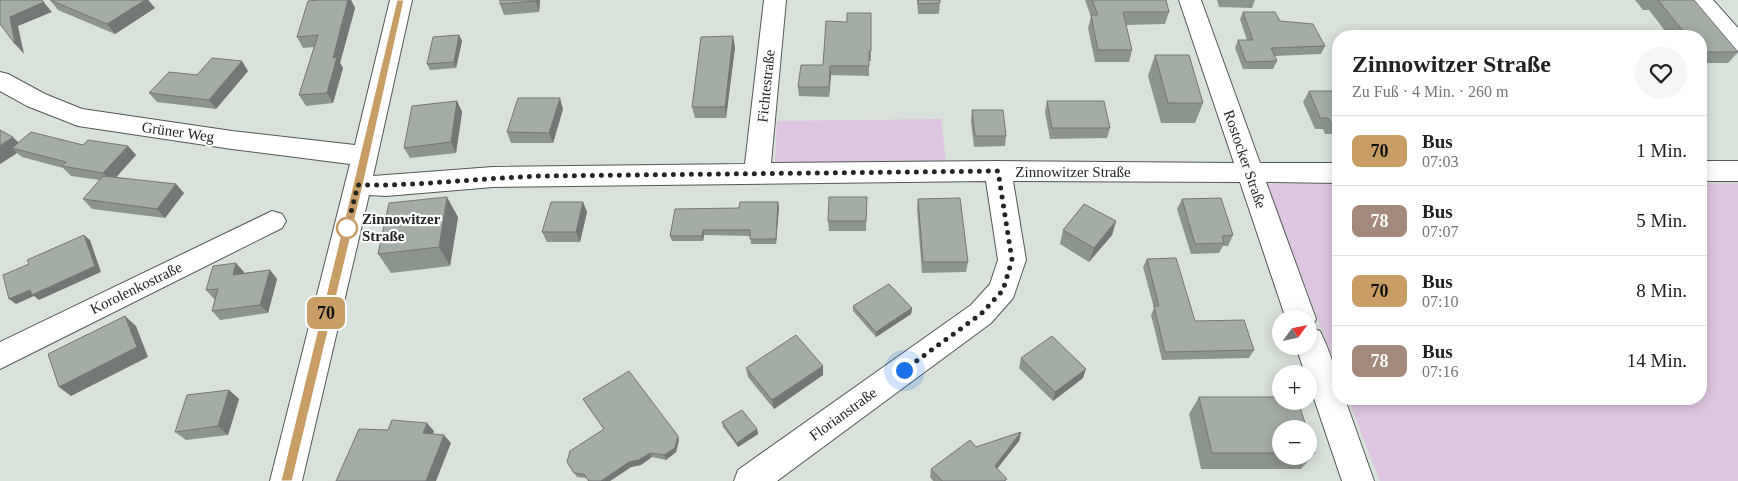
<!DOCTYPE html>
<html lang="de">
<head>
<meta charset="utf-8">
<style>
	:root { --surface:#fff; --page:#f6f6f6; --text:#202124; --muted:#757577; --line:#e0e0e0 }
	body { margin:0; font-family:"Times New Roman",serif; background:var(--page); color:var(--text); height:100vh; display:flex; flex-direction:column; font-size:19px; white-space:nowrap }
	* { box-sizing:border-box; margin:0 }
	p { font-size:16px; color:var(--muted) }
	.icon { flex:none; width:28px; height:28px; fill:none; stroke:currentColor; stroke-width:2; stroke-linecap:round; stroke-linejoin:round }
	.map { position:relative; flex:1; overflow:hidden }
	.sheet { position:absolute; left:1332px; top:30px; width:375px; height:375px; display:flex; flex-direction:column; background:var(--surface); border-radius:20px; box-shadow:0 2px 12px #0003 }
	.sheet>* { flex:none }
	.badge { padding:0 10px; border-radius:8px; font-size:18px; line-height:32px }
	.needle { width:32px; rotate:57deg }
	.buttons { position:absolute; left:1272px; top:310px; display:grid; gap:10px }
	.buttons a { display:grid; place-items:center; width:45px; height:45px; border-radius:50%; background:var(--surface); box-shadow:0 2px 12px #0003; font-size:25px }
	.you { position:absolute; width:25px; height:25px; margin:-12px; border:4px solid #fff; border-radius:50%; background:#1a73e8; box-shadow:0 0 0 8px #1a73e833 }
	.map>.badge { position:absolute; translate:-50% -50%; box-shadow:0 0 0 2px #fff }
	.round { display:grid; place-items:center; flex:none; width:52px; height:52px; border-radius:26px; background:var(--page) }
	.summary { display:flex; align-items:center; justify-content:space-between; height:85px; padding:0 20px }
	h1 { font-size:24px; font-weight:800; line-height:38px }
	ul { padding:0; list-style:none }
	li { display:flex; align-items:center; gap:15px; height:70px; padding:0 20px; border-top:1px solid var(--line) }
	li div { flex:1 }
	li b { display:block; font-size:19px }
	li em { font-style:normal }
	li .badge { min-width:55px; font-weight:700; text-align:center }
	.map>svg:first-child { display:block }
	.green { fill:#dec5e1 }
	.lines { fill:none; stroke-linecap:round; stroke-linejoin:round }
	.minor-casing { stroke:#515952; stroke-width:2 }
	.minor { fill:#fff; fill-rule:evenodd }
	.wall { fill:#8c948e }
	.shaded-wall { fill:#727874 }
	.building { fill:#a3aca5; stroke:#727874 }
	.line { fill:#c99d66; stroke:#fff }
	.walk { stroke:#232623; stroke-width:5; stroke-dasharray:0 9 }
	.stop-dot { fill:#fff; stroke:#c99d66; stroke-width:2.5 }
	.labels { text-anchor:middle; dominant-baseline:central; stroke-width:4.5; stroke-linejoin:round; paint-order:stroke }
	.street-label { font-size:15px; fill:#232623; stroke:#fff }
	.stop-label { font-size:15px; font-weight:bold; fill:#232623; stroke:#fff; text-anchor:start }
</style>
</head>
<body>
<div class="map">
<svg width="1738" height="481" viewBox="0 0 1738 481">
	<rect width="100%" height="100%" fill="#d8e1da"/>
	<path class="green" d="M941,119l5,43 -171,2 2,-43z
		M1701,183h37v298h-358l-32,-82h353z
		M1266,184h73v190z"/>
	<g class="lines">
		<defs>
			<path id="minor" d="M390,0h22l-39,176 120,-9 252,-3 19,-164h22l-15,163 227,-2 236,2 -55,-163h22l59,163h79v20l-73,-1 50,137 -5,9 9,3c10,21 19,44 19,68h6l29,82h-32l-33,-97v-10h-4l-9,-28h13v-27h-23l-46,-137 -227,-1 13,79 -13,38 -22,25 -214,158h-43l4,-11 233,-165 19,-21 8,-24 -12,-79 -493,6 -107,9 -17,-1 -67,286h-32l80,-317 -118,-15 -154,-23 -51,-20 -27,-15v-19l8,2 37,20 37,15 150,22 123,14z
				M1690,0h23l25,28v23l-8,-3z
				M1701,161h37v20h-37z
				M272,211l10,3 4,7 -4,7 -282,141v-27z"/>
		</defs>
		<use href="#minor" class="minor-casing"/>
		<use href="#minor" class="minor"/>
	</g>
	<path class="wall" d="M50,0h98l7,8 -40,26 -57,-24z
		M319,0h32l4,8 -15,55 3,5 -10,35 -27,3 -7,-11 15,-48 -11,1 -6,-11z
		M540,0l-1,12 -35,3 -4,-11z
		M917,0h23l-1,14h-21z
		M1085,0h81l3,12 -4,12 -39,1 6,25 -3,12h-34l-7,-34 3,-11z
		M1217,0h38l-3,8 -33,-1z
		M1635,0h59l44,52 -10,11h-27v-27h-32l-20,-26h-6z
		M1243,12l37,9 45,25 -4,8 -47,2 3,5 -4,8h-30l-8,-21 3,-8h9l-7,-21z
		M871,13v48h-2v15l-38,-1 -2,22 -30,-1 -1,-9 25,-22 24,-43z
		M459,35l3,6 -6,27 -26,2 -3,-6z
		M735,47l-9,71h-31l-3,-11z
		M1155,55l48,48 -8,20h-34l-13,-47z
		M248,71l-32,38 -59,-7 -8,-9 48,-18z
		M1309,91h30v43h-14l-2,-5h-8l-12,-27z
		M457,101l5,11 -6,41 -46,5 -6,-10z
		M1047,101l63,27 -3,10 -57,1 -5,-27z
		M563,109l-10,34h-42l-4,-11z
		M972,110l34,26 -1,10 -31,1 -3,-26z
		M0,130l18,12 110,4 8,9 -20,22 68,16 -19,25 -73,-9 -9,-10 17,-19 -29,-4 -8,-8 -41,-11 -5,-4 -17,11z
		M867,197l-1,34h-37l-1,-10z
		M918,199l50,63 -2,10 -44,1 -5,-64z
		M1182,199l51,36 -5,11h-5l-4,7 -28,1 -14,-45z
		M583,202l4,10 -7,30h-33l-5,-10z
		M778,202l1,5 -3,37h-25l-1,-8 -46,-1 -1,6h-31l-2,-5 69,-28z
		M458,217l-8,49 -59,7 -13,-19z
		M1116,221l-4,14 -23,27 -29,-18 3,-14z
		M1147,259l48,62 59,29 -5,8 -87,2 -11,-45 3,-7 -11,-41z
		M270,270l7,9 -9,34 -48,7 -8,-9 3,-12h-1l-8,-9 38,-18v1z
		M853,306l59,2 -1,6 -35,23 -23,-26z
		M1021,358l62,20 -30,23 -34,-33z
		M823,366v9l-49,34 -26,-32 -2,-9z
		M229,390l10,9 -11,36 -42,5 -11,-8z
		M1199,397l82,32v27h28v-22l6,19 -14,16h-100l-12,-55z
		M583,399l96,41 -3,12 -10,8 -14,-3 -11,8 -10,2 -21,14h-22l-2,-3 -9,-1 -10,-15 37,-32 -18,-26z
		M722,422l35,7 1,5 -20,13 -15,-20z
		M1021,432l-2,9 -22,27 9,13h-73l-3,-4 1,-8 45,-22z"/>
	<path class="shaded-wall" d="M42,0l10,12 -34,14 6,28 -9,-10 -5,-27z
		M145,0h3l7,8 -40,26 -8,-10z
		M348,0h3l4,8 -15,55 3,5 -10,35 -6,-10 6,-35z
		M536,0h4l-1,12 -3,-11z
		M459,35l3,6 -6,27 -2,-6z
		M733,36l2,11 -9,71 -1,-11z
		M242,61l6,10 -32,38 -7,-9z
		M830,66l1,9 -2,22v-10z
		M560,98l3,11 -10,34 -4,-10z
		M457,101l5,11 -6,41 -5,-11z
		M13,137l11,11h-12l5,5 -17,11v-18z
		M128,146l8,9 -24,27 -9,-9z
		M176,184l8,9 -19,25 -8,-9z
		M447,197l11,20 -8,49 -11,-19z
		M583,202l4,10 -7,30 -4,-10z
		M778,202l1,5 -3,37v-5z
		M1116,221l-4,14 -23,27 5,-14z
		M703,230l1,5 -1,6 -1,-5z
		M84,235l6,5 11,32 -62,28 -5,-4 -18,8 -7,-5z
		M236,263l8,9 -3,12 -8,-9z
		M270,270l7,9 -9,34 -8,-8z
		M912,308l-1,6 -35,23v-5z
		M125,316l11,10 12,31 -77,39 -12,-9z
		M823,366v9l-49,34 -2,-9z
		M1086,369l-3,9 -30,23 2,-9z
		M229,390l10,9 -11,36 -10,-9z
		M427,423l7,8 -4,11 -7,-9z
		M757,429l1,5 -20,13 -1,-4z
		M1021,432l-2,9 -26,33 2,-8z
		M444,435l7,8 -15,38h-10z
		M678,436l1,4 -3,12 -10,8 -2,-5z
		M650,453l2,4 -11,8 -10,2 -21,14h-9l28,-19z"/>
	<path class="building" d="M0,0h42l2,2 -34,15 5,27 -15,-20z
		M50,0h95l-38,24z
		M319,0h29l-15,58 4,-1 -10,36 -28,2 19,-60 -21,2 11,-36z
		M500,0h36v1l-36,3z
		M918,0h22v3l-22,1z
		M1092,0h74l3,12h-46l9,38h-34l-7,-35h7z
		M1658,0h36l44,52h-37v-16h-14z
		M1243,12h32l5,9 33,3 12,22 -54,2 6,13 -31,1 -8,-22h15z
		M847,13h24v38h-2v15h-39l-1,21h-31l3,-22h22l3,-44 21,1z
		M459,35l-5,27 -27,2 6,-27z
		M733,36l-8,71h-33l9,-70z
		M1155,55h34l14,48h-35z
		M212,58l30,3 -33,39 -60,-7 20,-21 28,3z
		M1309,91h30v32h-8l-3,-5h-8z
		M518,98h42l-11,35 -42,-1z
		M457,101l-6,41 -47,6 8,-42z
		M1047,101h57l6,27h-58z
		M972,110h31l3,26h-31z
		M0,130l13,7 -13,9z
		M31,132l52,13 5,-5 40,6 -25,27 -41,-7 4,-4 -54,-14z
		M103,176l73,8 -19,25 -74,-10z
		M447,197l-8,50 -61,7 11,-51z
		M829,197h38l-1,24h-38z
		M960,198l8,64h-45l-5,-63z
		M1221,198l12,37 -11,1 2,7 -29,1 -13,-45z
		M551,202h32l-7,30h-34z
		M740,202h38l-2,37h-26v-9h-47l-1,6h-32l5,-27 64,-1z
		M1084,204l32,17 -22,27 -31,-18z
		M84,235l11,31 -63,29 -2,-5 -21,9 -6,-24 26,-11 -2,-4z
		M1176,258l19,63 49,-1 10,30 -89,2 -11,-46h5l-12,-47z
		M236,263l-3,12 37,-5 -10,35 -48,6 6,-22 -12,1 7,-24z
		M889,284l23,24 -36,24 -23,-26z
		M125,316l12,31 -78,40 -11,-33z
		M796,335l27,31 -51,34 -26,-32z
		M1052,336l34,33 -31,23 -34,-34z
		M629,371l49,65 -3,12 -11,7 -14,-2 -11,7 -10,2 -28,19h-12l-5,-7 -10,-1 -7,-11 3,-11 34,-22 -21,-30z
		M229,390l-11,36 -43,6 12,-37z
		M1199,397h82v4h17l9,28h-26v24h-69z
		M742,410l15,19 -20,14 -15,-21z
		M392,420l35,3 -4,10 21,2 -18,46h-90l23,-52 29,1z
		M1021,432l-26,34 12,13 -3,2h-62l-11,-12 39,-29 6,7z
		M1309,434l6,19h-6z"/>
	<path class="line" d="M397,0h7l-41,185 -71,296h-11l72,-296z"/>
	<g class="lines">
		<path class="walk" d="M347,228l11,-43c61,1 122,-7 183,-9l457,-5 14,89 -9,30 -22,24 -77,56"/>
	</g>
	<circle class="stop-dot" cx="347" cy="228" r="10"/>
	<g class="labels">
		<g class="street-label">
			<text transform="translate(766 86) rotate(-84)">Fichtestraße</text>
			<text transform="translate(178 132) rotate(8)">Grüner Weg</text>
			<text transform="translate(1245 159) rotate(71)">Rostocker Straße</text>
			<text x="1073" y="172">Zinnowitzer Straße</text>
			<text transform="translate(136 288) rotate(-26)">Korolenkostraße</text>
			<text transform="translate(843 414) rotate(-36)">Florianstraße</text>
		</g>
		<g class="stop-label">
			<text x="362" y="219">Zinnowitzer<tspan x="362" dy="17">Straße</tspan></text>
		</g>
	</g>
</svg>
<div class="buttons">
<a><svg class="needle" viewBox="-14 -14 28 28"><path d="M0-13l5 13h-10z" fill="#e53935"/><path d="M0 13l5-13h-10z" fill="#757577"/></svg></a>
<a>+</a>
<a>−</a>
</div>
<div class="you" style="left:904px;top:370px"></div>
<b class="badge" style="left:326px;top:313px;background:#c99d66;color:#111">70</b>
<section class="sheet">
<div class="summary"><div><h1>Zinnowitzer Straße</h1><p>Zu Fuß · 4 Min. · 260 m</p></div><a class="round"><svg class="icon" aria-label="heart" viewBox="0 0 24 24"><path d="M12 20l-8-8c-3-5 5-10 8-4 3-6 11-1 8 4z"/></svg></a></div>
<ul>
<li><span class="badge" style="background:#c99d66;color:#111">70</span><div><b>Bus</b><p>07:03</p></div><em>1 Min.</em></li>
<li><span class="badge" style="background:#a4897a;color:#fff">78</span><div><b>Bus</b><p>07:07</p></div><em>5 Min.</em></li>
<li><span class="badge" style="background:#c99d66;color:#111">70</span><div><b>Bus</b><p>07:10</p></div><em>8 Min.</em></li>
<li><span class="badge" style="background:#a4897a;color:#fff">78</span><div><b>Bus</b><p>07:16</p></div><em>14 Min.</em></li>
</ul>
</section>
</div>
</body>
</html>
